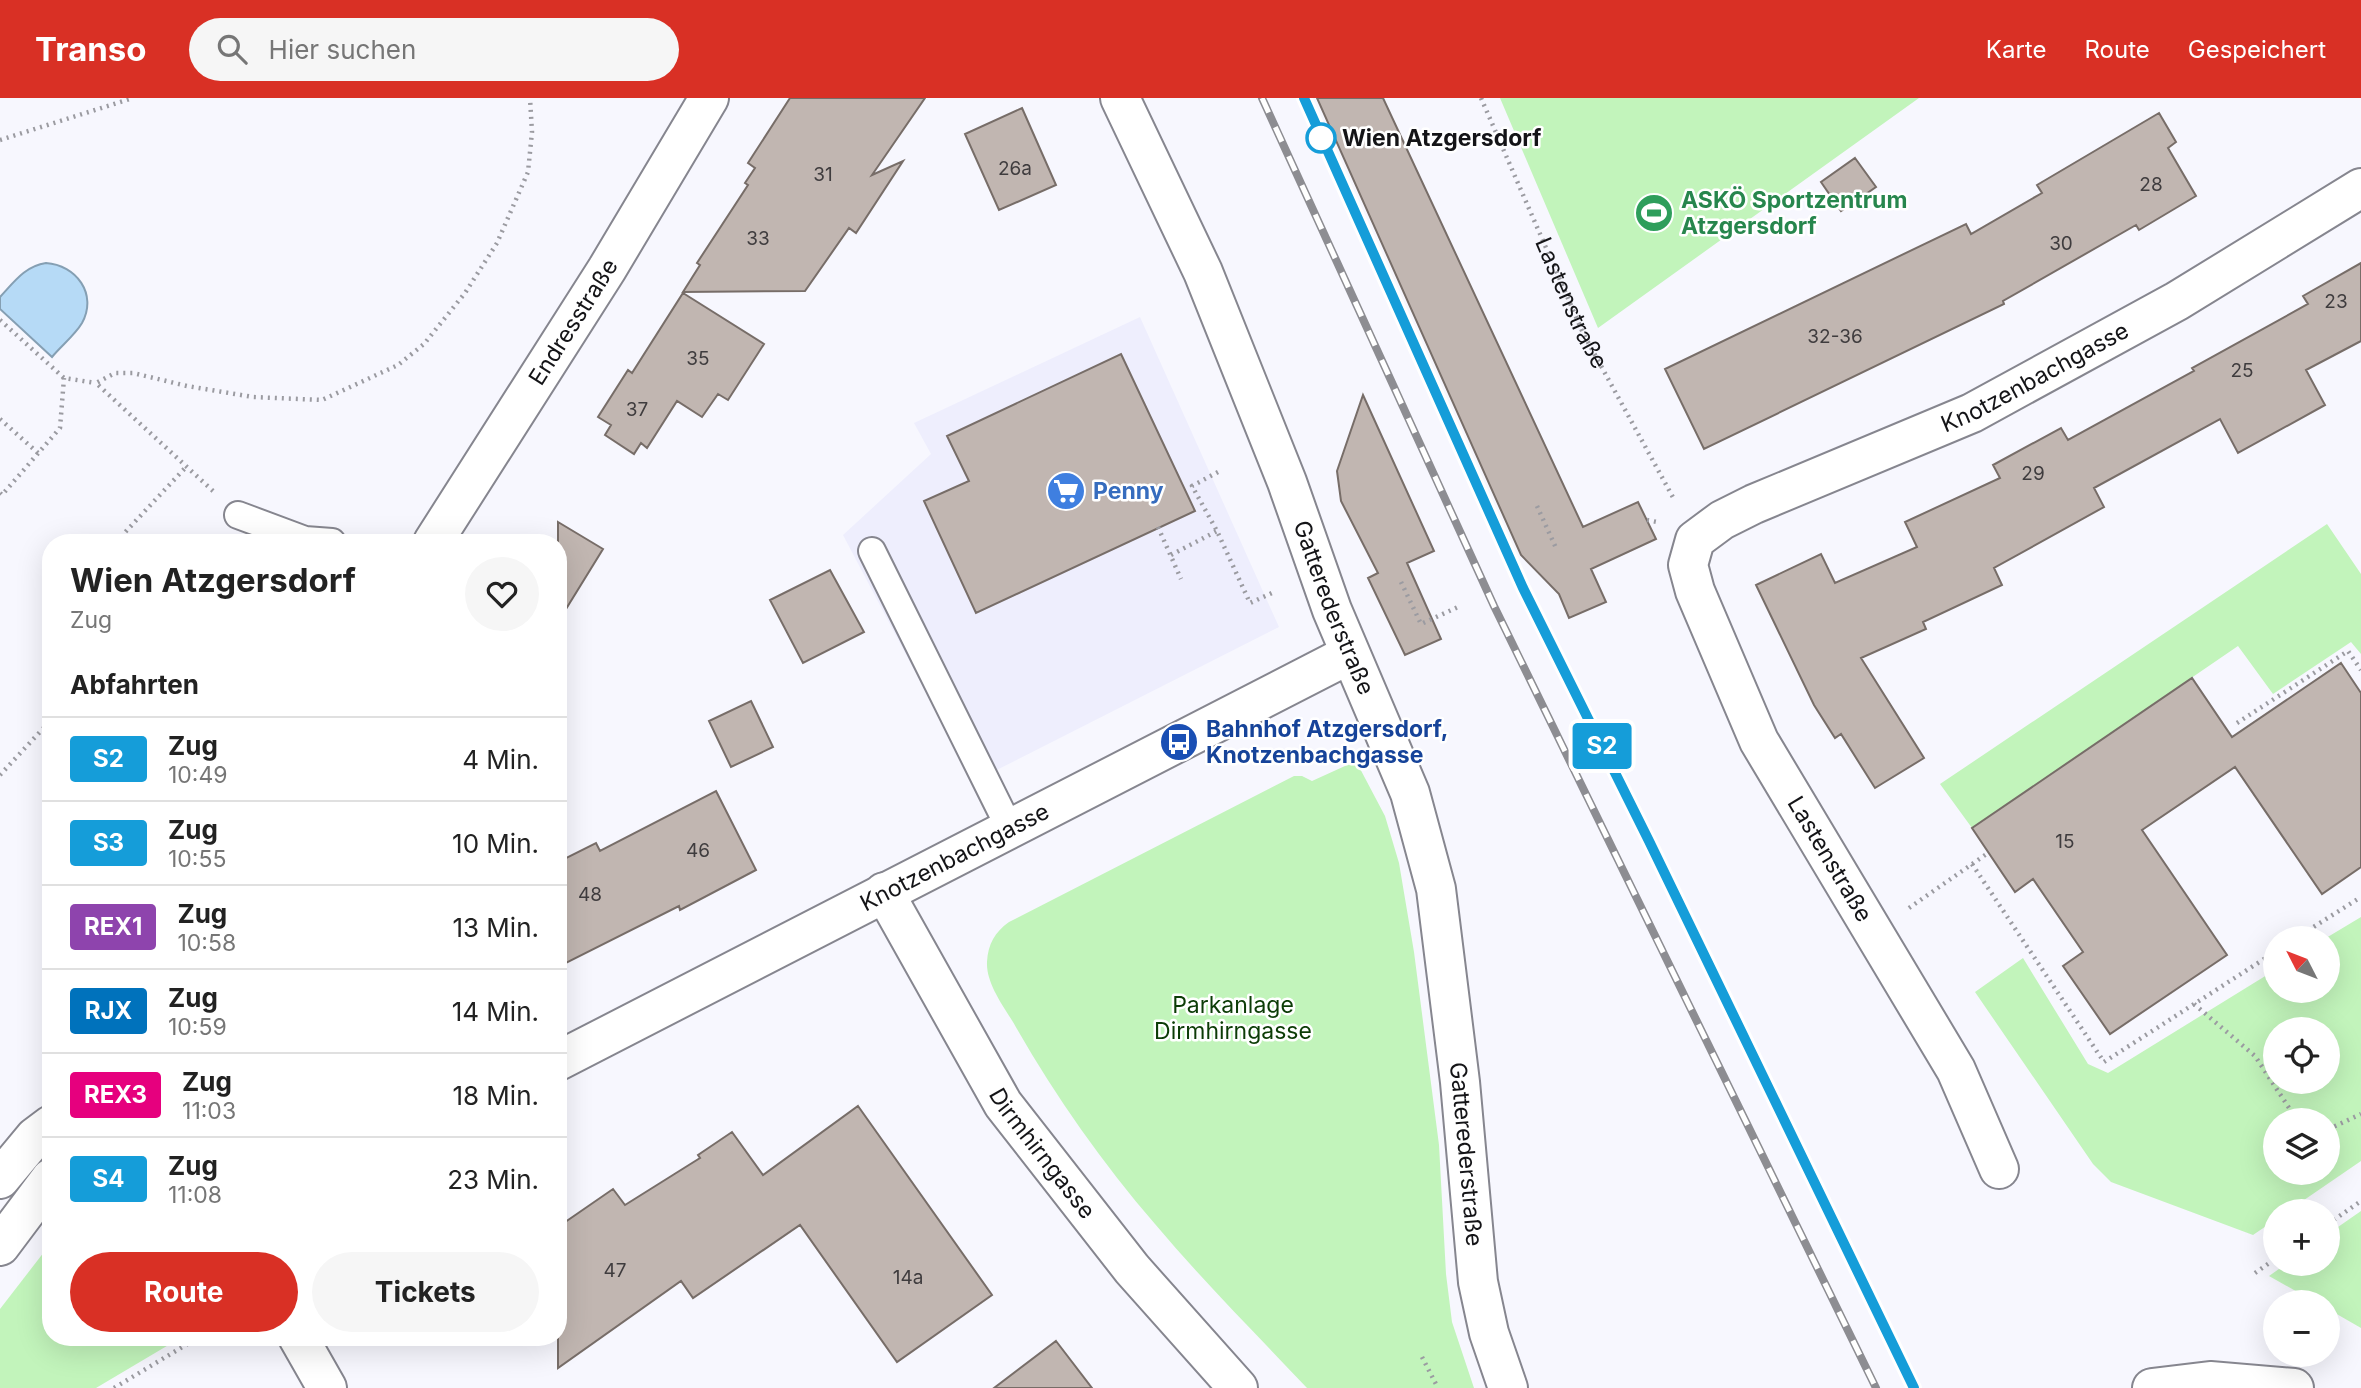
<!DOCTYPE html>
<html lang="de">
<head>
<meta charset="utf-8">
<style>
	:root { --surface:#fff; --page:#f6f6f6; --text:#222; --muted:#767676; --line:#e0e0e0; --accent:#d93025 }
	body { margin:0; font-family:Inter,sans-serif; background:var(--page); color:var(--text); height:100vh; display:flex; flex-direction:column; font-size:26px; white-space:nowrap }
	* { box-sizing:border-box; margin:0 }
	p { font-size:23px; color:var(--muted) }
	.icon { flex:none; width:38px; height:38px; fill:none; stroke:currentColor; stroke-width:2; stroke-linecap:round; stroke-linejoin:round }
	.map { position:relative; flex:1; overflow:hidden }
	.side { position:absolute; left:42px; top:436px; width:525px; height:812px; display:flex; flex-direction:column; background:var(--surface); border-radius:28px; box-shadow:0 7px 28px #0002 }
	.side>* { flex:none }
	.badge { padding:0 14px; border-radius:5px; font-size:24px; line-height:46px }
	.needle { width:46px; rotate:312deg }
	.controls { position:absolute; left:2263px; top:828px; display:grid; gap:14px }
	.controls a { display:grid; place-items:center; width:77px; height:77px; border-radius:50%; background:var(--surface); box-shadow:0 7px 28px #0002; font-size:35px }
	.map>.badge { position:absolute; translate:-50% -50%; box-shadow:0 0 0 4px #fff }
	h2 { padding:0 28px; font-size:26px; line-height:63px }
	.round { display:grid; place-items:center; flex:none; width:74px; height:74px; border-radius:37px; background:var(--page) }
	.head { display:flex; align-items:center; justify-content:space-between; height:119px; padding:0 28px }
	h1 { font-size:33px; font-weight:700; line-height:52px }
	.primary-button { display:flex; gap:14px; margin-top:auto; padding:14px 28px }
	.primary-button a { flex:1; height:80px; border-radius:42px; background:var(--accent); color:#fff; font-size:28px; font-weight:700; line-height:80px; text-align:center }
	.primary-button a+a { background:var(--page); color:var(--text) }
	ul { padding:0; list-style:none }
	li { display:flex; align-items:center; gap:21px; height:84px; padding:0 28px; border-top:2px solid var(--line) }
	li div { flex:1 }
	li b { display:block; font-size:26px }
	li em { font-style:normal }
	li .badge { min-width:77px; font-weight:700; text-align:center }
	header { display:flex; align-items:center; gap:42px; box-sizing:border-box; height:98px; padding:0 35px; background:var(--accent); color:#fff }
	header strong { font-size:33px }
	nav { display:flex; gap:38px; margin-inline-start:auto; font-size:24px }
	.search { width:490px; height:63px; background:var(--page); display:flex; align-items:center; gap:18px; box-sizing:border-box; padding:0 24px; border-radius:38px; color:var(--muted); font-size:26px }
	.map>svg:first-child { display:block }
	.built { fill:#eeeefd }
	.green { fill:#c2f4bb; fill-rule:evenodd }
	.water { fill:#b6daf6; stroke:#859fb3; stroke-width:2 }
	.building { fill:#c1b6b1; stroke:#776d68; stroke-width:2 }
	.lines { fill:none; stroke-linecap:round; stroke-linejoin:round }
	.service-casing { stroke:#86868f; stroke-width:30 }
	.minor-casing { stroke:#86868f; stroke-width:42 }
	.tertiary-casing { stroke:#86868f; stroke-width:42 }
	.path { stroke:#9b9ba1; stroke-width:4.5; stroke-dasharray:2 5; stroke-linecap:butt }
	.service { stroke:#fff; stroke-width:26 }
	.minor { stroke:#fff; stroke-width:38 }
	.tertiary { stroke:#fff; stroke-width:38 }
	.rail-casing { stroke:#8d8d92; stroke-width:8 }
	.rail { stroke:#fff; stroke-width:5; stroke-dasharray:16; stroke-linecap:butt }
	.line-casing { stroke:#fff; stroke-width:16 }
	.line { stroke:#159dd9; stroke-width:10 }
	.stop-dot { fill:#fff; stroke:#159dd9; stroke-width:3.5 }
	.labels { text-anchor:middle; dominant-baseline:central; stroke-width:5; stroke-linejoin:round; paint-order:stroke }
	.number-label { font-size:19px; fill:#3f3c3e }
	.stop-label { font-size:23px; font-weight:bold; fill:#141417; stroke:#fff; text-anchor:start }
	.leisure-label { font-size:23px; font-weight:bold; fill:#27864d; stroke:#fff; text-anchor:start }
	.street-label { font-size:23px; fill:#141417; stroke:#fff }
	.shop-label { font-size:23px; font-weight:bold; fill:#366cbe; stroke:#fff; text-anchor:start }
	.transit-label { font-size:23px; font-weight:bold; fill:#164399; stroke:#fff; text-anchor:start }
	.park-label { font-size:23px; fill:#0c3c06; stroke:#fff }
</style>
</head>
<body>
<header>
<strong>Transo</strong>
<div class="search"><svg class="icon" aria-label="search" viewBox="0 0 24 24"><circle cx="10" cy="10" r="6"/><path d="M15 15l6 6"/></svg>Hier suchen</div>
<nav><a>Karte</a><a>Route</a><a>Gespeichert</a></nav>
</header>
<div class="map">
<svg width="2361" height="1290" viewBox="0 0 2361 1290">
	<rect width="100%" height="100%" fill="#f7f7fe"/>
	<path class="built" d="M1140,219l139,310 -306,155 -130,-247 88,-81 -17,-31z"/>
	<path class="green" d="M1500,0h419l-321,230z
		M2327,426l34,50v80l-10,-12 -78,52 -35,-48 -266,182 -32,-44z
		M1356,663l29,55 14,47 15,89 25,193 7,129 6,48 22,66h-167c-51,-54 -104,-107 -152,-164 -52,-60 -99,-127 -138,-195 -11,-20 -31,-44 -30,-67 1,-18 8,-30 22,-40l285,-146h8l10,5z
		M2361,819v244l-73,50h-13v9l-22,15 -142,-53 -18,-18 -118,-172 48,-34 65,106 20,9 167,-103v20h53l-2,-52zM2328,931v53h-53v-53zM2328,1022v52h-53v-52z
		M2361,1113v117l-33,-19v-7h-13l-46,-26 17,-12h42v-30z
		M51,1145v94h131l-86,51h-96v-79z"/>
	<path class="water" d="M46,165c30,2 52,31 36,60 -7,12 -21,23 -30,34l-52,-48v-12c14,-15 25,-31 46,-34z"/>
	<path class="building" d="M790,0h135l-53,77 31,-14 -47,72 -7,-5 -44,63 -122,1 17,-27 -3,-2 51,-78 -3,-2 10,-15 -7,-5z
		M1317,0h66l200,429 55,-25 18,37 -65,30 15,33 -37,16 -10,-24 -38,-39z
		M1022,10l34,77 -57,25 -34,-76z
		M2159,15l17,29 -8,6 28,48 -57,34 -3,-5 -133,76 1,3 -300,145 -39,-80 301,-145 5,10 71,-41 -5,-8z
		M1855,60l21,29 -35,24 -20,-29z
		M2361,165v78l-55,29 19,35 -87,48 -18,-34 -126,69 10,19 -110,61 8,17 -79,37 3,7 -65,29 63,100 -49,30 -34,-54 -6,4 -21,-33 -58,-120 65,-31 14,29 82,-36 -12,-25 95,-44 -7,-13 68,-37 7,12 126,-69 -2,-3 116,-64 -5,-8z
		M683,195l81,51 -36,56 -10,-6 -16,23 -25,-16 -30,47 -6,-5 -7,11 -29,-19 6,-10 -13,-8 30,-47 4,3z
		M1121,256l74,157 -219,102 -52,-112 45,-20 -22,-45z
		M1363,297l71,156 -27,12 34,76 -36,16 -37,-77 10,-5 -37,-72 -4,-30z
		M558,424l45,27 -45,73z
		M830,472l34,62 -61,31 -33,-63z
		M2341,565l20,30v174l-39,27 -87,-127 -93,63 85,125 -117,79 -47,-68 20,-14 -50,-73 -18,13 -43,-64 220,-150 40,59z
		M751,603l22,46 -42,20 -22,-46z
		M716,693l40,79 -76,40 -1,-4 -121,61v-105l38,-19 4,8z
		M858,1008l134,189 -95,67 -97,-137 -107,73 -12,-17 -123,87v-141l55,-38 12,16 75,-47 -2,-3 34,-23 31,43z
		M1056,1243l36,47h-98z"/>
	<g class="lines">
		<defs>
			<path id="service" d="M238,417l67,25 27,2
				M872,453l138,278"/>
			<g id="minor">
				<path id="s2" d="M884,794l119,212 129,165 106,119"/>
				<path id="s3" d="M1999,1071l-43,-99 -197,-329 -64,-150 -7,-26 7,-25 27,-20 32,-16 218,-91 205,-112 184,-113"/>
				<path d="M298,1239l29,51"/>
			</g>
			<g id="tertiary">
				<path id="s4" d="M1120,0l83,174 84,210 45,128 78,183 26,96 24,193 18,200 11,51 19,55"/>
				<path id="s5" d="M433,444l174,-273 102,-171"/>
				<path id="s6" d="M558,963l792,-407"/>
				<path d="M0,1081l35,-42 16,-12"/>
				<path d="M0,1148l51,-68"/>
				<path d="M2152,1290l58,-7 84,7"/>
			</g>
		</defs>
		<use href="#service" class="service-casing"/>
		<use href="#minor" class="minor-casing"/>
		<use href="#tertiary" class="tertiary-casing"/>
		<g class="path">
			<path id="s1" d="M1481,0l102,235 92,168"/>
			<path d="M0,42l133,-42"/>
			<path d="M0,222l64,58 32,5"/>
			<path d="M0,321l38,34"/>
			<path d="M1218,374l-26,14 25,45 33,72 22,-10"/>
			<path d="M213,393l-117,-108 19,-10h18l54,13 66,11 69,3 76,-35 26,-21 41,-51 32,-50 31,-71 4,-40 -2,-34"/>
			<path d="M0,395l2,2 58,-67 4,-50"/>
			<path d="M1537,408l19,42"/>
			<path d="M1647,422l10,2"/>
			<path d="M1158,429l23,52"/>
			<path d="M116,444l70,-75"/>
			<path d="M1171,457l46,-24"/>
			<path d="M1401,484l20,42 37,-17"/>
			<path d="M2237,625l111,-72 13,19"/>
			<path d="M0,677l51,-55"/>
			<path d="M1972,766l132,198 171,-110"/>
			<path d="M1909,810l79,-55"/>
			<path d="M2296,840l65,-41"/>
			<path d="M2194,906l61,52 42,64"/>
			<path d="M2328,1029l3,1 30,-14"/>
			<path d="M2328,1126l33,-23"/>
			<path d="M2255,1175l20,-14"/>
			<path d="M1422,1259l16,31"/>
			<path d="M114,1290l85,-51"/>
		</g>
		<use href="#service" class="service"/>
		<use href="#minor" class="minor"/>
		<use href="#tertiary" class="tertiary"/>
		<defs>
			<path id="rail" d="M1262,0l232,508 382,782
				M1304,0l219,490 126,253 265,547"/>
		</defs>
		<use href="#rail" class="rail-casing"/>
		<use href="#rail" class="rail"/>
	</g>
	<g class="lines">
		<defs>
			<path id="line" d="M1304,0l219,490 126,253 265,547"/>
		</defs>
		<use href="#line" class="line-casing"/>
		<use href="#line" class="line"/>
	</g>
	<defs>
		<symbol id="stadium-disc" viewBox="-11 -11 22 22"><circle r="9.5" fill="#2e9e5b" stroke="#fff"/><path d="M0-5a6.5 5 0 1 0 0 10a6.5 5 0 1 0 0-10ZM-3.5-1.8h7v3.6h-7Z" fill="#fff"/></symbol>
		<symbol id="supermarket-disc" viewBox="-11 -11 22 22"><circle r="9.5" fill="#3f7fe0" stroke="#fff"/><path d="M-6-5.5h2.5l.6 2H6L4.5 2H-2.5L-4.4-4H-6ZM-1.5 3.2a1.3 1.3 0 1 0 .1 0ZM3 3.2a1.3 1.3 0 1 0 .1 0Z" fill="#fff"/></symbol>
		<symbol id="bus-disc" viewBox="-11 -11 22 22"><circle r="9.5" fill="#1a4fb4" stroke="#fff"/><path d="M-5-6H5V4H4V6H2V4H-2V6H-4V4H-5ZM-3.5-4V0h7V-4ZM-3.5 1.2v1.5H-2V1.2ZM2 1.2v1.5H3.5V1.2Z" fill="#fff"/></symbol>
	</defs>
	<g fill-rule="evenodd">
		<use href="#stadium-disc" x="1632" y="93" width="44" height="44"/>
		<use href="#supermarket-disc" x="1044" y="371" width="44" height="44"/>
		<use href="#bus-disc" x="1157" y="622" width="44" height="44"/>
	</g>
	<circle class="stop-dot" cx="1321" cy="40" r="14"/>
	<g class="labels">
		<g class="number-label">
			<text x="1015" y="70">26a</text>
			<text x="823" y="76">31</text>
			<text x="2151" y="86">28</text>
			<text x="758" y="140">33</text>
			<text x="2061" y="145">30</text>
			<text x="2336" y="203">23</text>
			<text x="1835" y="238">32-36</text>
			<text x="698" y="260">35</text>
			<text x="2242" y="272">25</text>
			<text x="637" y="311">37</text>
			<text x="2033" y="375">29</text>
			<text x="2065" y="743">15</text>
			<text x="698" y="752">46</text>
			<text x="590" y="796">48</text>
			<text x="615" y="1172">47</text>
			<text x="908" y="1179">14a</text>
		</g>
		<g class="stop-label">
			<text x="1342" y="40">Wien Atzgersdorf</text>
		</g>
		<g class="leisure-label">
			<text x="1681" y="102">ASKÖ Sportzentrum<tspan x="1681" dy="26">Atzgersdorf</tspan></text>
		</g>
		<g class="street-label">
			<text stroke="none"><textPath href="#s1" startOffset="224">Lastenstraße</textPath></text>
			<text stroke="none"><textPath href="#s5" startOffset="261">Endresstraße</textPath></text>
			<text stroke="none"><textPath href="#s3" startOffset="1085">Knotzenbachgasse</textPath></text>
			<text stroke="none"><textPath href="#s4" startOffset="553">Gatterederstraße</textPath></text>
			<text stroke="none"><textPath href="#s6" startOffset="446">Knotzenbachgasse</textPath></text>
			<text transform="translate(1830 761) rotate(59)">Lastenstraße</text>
			<text stroke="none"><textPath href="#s2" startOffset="306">Dirmhirngasse</textPath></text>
			<text stroke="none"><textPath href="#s4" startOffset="1120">Gatterederstraße</textPath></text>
		</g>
		<g class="shop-label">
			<text x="1093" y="393">Penny</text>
		</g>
		<g class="transit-label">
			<text x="1206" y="631">Bahnhof Atzgersdorf,<tspan x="1206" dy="26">Knotzenbachgasse</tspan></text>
		</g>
		<g class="park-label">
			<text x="1233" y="907">Parkanlage<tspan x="1233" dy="26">Dirmhirngasse</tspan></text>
		</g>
	</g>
</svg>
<div class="controls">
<a><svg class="needle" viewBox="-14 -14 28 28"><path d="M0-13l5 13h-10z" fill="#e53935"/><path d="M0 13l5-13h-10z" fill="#767676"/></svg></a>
<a><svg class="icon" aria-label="locate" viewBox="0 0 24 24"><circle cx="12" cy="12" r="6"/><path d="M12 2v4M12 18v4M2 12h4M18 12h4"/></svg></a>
<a><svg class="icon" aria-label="layers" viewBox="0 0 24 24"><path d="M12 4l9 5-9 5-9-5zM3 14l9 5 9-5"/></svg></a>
<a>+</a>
<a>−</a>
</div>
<b class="badge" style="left:1602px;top:648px;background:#159dd9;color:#fff">S2</b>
<section class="side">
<div class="head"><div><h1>Wien Atzgersdorf</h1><p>Zug</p></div><a class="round"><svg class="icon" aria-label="heart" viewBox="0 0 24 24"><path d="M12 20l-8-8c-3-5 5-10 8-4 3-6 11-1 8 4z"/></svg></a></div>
<h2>Abfahrten</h2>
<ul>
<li><span class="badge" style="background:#159dd9;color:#fff">S2</span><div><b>Zug</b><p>10:49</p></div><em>4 Min.</em></li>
<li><span class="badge" style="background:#159dd9;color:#fff">S3</span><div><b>Zug</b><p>10:55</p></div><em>10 Min.</em></li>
<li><span class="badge" style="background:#8e44ad;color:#fff">REX1</span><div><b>Zug</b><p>10:58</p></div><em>13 Min.</em></li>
<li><span class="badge" style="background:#0072bc;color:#fff">RJX</span><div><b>Zug</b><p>10:59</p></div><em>14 Min.</em></li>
<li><span class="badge" style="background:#e6007e;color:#fff">REX3</span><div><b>Zug</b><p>11:03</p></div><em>18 Min.</em></li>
<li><span class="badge" style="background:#159dd9;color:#fff">S4</span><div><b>Zug</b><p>11:08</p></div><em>23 Min.</em></li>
</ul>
<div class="primary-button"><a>Route</a><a>Tickets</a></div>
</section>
</div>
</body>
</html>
